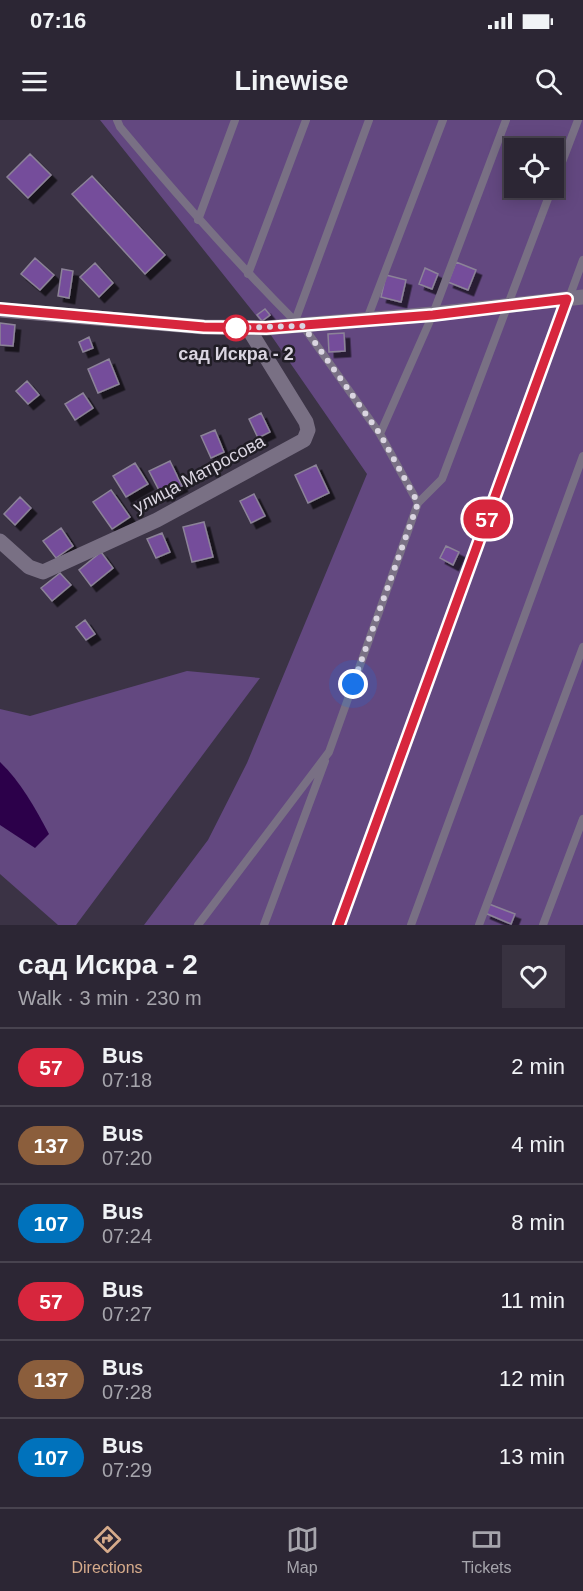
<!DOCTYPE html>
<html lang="en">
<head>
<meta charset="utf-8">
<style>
	:root { --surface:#2c2634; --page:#383240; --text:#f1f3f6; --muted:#a6a5ac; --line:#48434f; --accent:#d6ab8b }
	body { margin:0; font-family:Helvetica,sans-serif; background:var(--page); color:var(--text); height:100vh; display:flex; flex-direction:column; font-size:22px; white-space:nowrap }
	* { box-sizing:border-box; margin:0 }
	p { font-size:20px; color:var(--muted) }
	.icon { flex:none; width:33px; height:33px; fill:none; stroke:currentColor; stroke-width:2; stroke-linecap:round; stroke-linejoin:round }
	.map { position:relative; height:805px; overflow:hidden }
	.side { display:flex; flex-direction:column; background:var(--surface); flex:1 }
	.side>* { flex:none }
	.badge { padding:0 12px; border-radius:20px; font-size:21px; line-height:39px }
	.fabs { position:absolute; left:504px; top:18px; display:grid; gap:12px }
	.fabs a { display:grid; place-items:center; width:60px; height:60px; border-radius:0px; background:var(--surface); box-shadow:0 3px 15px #0003,0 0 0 2px var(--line); font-size:30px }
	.you { position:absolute; width:30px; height:30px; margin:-15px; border:4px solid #fff; border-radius:50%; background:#1a73e8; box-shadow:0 0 0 9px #1a73e833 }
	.map>.badge { position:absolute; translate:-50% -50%; box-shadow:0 0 0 3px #fff }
	.round { display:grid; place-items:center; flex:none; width:63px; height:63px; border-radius:0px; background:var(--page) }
	.summary { display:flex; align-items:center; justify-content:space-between; height:102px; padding:0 18px }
	h1 { font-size:28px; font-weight:700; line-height:45px }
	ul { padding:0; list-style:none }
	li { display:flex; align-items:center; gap:18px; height:78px; padding:0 18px; border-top:2px solid var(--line) }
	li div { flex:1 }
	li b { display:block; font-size:22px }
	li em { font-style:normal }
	li .badge { min-width:66px; font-weight:700; text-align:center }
	.status { display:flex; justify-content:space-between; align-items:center; height:42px; padding:0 30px; background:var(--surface); direction:ltr }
	.status svg { height:16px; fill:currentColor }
	header { display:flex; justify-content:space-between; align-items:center; height:78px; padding:0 18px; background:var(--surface); font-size:27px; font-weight:700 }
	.tab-bar { display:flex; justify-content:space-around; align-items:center; height:84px; border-top:2px solid var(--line); background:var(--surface); font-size:16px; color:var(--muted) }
	.tab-bar a { display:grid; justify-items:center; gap:3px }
	.tab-bar .on { color:var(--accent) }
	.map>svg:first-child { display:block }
	.green { fill:#634880; fill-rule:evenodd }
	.water { fill:#2c004a }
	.building { fill:#754d9b; stroke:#8c8398; stroke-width:1.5; filter:url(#shadow) }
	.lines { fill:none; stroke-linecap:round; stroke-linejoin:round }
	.service { stroke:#797084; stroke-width:8 }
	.minor { stroke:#797084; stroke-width:15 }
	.line-casing { stroke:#fff; stroke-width:14 }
	.line { stroke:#d7263d; stroke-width:9 }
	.walk { stroke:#dad5e1; stroke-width:6; stroke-dasharray:0 10.8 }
	.stop-dot { fill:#fff; stroke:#d7263d; stroke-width:3 }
	.labels { text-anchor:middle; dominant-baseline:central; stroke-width:5; stroke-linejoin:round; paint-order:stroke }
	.stop-label { font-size:18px; font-weight:bold; fill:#dad5e1; stroke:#201d25 }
	.street-label { font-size:18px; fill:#dad5e1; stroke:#201d25 }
</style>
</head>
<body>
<div class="status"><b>07:16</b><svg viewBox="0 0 49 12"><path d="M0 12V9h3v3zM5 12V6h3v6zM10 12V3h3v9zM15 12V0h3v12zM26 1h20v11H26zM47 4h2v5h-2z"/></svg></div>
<header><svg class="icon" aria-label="menu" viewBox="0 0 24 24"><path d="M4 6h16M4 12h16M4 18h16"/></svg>Linewise<svg class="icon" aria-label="search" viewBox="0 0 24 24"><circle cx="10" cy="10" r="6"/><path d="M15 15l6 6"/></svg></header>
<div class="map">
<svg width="583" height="805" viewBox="0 0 583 805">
	<defs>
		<filter id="shadow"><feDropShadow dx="5.5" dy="5.5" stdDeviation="0" flood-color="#0009"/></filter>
	</defs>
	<rect width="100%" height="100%" fill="#3b3345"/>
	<path class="green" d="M100,0h483v805h-439l64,-85 39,-77 120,-289 -101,-146zM514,28h40v40h-40z
		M187,551l73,7 -184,247h-18l-58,-51v-165l30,7z"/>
	<path class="water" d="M0,642c21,20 35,46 49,72l-14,14 -35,-23z"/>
	<path class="building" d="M30,34l21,21 -23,23 -21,-21z
		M92,56l73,79 -20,19 -73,-80z
		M35,138l19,17 -14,15 -19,-16z
		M456,142l20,8 -8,20 -20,-8z
		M95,143l18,20 -14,14 -19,-20z
		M425,148l13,6 -6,15 -13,-5z
		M62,149l11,2 -4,27 -11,-2z
		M386,155l20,5 -5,22 -20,-5z
		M265,189l5,6 -8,6 -5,-6z
		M0,203l15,2 -2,21 -13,-1z
		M344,213l1,18 -16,1 -1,-18z
		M89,217l4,11 -10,4 -4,-10z
		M109,239l10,25 -21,9 -10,-24z
		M27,261l12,14 -11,9 -12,-13z
		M83,273l10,15 -18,12 -10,-16z
		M261,293l9,19 -12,6 -9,-19z
		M215,310l9,22 -13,6 -10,-22z
		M170,341l12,25 -20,10 -13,-25z
		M135,343l13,21 -22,13 -13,-21z
		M316,345l13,28 -21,10 -13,-28z
		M111,370l19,27 -18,12 -19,-27z
		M254,374l11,22 -14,7 -11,-22z
		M20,377l11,11 -16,17 -11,-11z
		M204,402l9,35 -21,5 -9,-35z
		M61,408l12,18 -17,12 -13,-17z
		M162,413l8,19 -14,6 -9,-19z
		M446,426l13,6 -6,13 -13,-7z
		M101,432l12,16 -22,18 -12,-16z
		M60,453l11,12 -19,16 -11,-13z
		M85,500l10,14 -9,6 -10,-13z
		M489,784l26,10 -4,10 -26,-11z"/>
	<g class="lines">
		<path class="service" d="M117,0l3,7c56,67 113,132 175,194l8,5 77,108 38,69 -89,249 -131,173
			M554,63l24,-63
			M198,100l37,-100
			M248,154l58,-154
			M367,199l76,-199
			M295,201l74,-201
			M380,314l53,-120 73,-194
			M418,383l24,-24 110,-291
			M264,805l61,-164
			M339,805l244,-665
			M411,805l172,-469
			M479,805l104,-278
			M543,805l40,-106"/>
		<path class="minor" d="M0,190l204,17 62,1 167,-14 150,-17
			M0,421l29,26 14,5 114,-52 147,-80 4,-10 -2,-8 -58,-94"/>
	</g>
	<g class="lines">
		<defs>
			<path id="line" d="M0,189l204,18 62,1 167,-13 134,-16 -228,626"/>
		</defs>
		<use href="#line" class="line-casing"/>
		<use href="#line" class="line"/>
		<path class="walk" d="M236,208h-10l77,-2 77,108 38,69 -65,181"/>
	</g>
	<circle class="stop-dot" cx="236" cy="208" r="12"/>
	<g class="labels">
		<g class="stop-label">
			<text x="236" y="234">сад Искра - 2</text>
		</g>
		<g class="street-label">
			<text transform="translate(199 354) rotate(-28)">улица Матросова</text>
		</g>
	</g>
</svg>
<div class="fabs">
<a><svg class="icon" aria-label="locate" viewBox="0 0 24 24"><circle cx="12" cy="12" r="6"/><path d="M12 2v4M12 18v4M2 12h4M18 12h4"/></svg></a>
</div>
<div class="you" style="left:353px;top:564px"></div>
<b class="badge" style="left:487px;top:399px;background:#d7263d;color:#fff">57</b>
</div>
<section class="side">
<div class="summary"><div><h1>сад Искра - 2</h1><p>Walk · 3 min · 230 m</p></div><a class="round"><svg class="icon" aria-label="heart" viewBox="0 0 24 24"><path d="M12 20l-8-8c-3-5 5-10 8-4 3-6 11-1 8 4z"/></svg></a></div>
<ul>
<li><span class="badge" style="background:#d7263d;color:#fff">57</span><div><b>Bus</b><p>07:18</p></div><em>2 min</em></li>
<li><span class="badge" style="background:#8b5e3c;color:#fff">137</span><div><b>Bus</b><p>07:20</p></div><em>4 min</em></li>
<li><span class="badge" style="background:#0072bc;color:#fff">107</span><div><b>Bus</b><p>07:24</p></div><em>8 min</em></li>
<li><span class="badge" style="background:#d7263d;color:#fff">57</span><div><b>Bus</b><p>07:27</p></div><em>11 min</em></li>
<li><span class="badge" style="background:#8b5e3c;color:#fff">137</span><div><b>Bus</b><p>07:28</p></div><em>12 min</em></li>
<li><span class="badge" style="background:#0072bc;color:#fff">107</span><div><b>Bus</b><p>07:29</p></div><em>13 min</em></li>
</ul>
</section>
<nav class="tab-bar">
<a class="on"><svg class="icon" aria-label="directions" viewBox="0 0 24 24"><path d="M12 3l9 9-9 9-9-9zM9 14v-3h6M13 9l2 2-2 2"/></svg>Directions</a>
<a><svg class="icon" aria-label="map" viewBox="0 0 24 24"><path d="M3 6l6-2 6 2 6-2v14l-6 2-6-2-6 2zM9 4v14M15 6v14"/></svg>Map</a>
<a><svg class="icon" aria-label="tickets" viewBox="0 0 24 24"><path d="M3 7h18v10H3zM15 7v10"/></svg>Tickets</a>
</nav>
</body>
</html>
